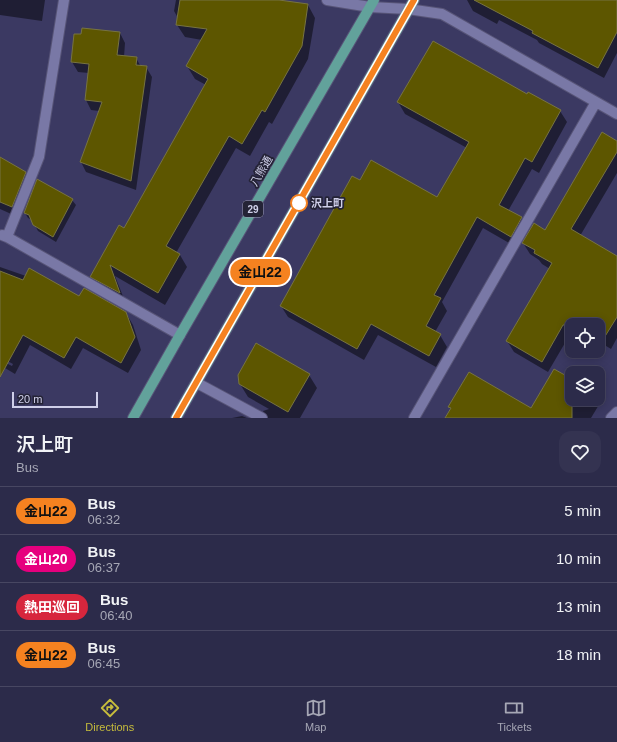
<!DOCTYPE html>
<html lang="en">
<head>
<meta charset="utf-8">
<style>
	:root { --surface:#2c2b4a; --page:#343351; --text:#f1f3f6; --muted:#a6a7b5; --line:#484762; --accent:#c6bc3c }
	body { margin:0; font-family:Helvetica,"Noto Sans JP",sans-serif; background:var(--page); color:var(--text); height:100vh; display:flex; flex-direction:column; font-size:15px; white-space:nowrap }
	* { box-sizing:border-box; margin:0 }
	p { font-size:13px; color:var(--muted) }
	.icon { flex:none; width:22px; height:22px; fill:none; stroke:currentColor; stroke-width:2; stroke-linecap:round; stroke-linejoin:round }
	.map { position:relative; height:418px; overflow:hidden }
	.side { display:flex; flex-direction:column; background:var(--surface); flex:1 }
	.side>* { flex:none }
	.badge { padding:0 8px; border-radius:13px; font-size:14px; line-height:26px }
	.controls { position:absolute; left:565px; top:318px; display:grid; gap:8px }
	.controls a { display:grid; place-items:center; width:40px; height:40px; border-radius:8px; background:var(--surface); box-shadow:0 2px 10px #0003,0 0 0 1px var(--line); font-size:20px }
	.scale { position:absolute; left:12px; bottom:10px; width:86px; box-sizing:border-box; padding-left:4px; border:2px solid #cfcfe9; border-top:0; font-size:11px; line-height:14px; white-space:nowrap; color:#cfcfe9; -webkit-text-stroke:3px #242336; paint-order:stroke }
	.map>.badge { position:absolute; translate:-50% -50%; box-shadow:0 0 0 2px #fff }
	.round { display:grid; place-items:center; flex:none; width:42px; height:42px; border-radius:12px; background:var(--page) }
	.head { display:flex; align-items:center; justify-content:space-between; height:68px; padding:0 16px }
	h1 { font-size:19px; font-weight:600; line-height:30px }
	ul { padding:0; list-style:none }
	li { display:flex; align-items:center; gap:12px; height:48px; padding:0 16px; border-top:1px solid var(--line) }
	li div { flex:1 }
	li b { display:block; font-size:15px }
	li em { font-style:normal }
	li .badge { min-width:44px; font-weight:700; text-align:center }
	.tab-bar { display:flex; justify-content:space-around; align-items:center; height:56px; border-top:1px solid var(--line); background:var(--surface); font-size:11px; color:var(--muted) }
	.tab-bar a { display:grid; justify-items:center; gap:2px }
	.tab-bar .active { color:var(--accent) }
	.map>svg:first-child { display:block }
	.shadow { fill:#0007 }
	.building { fill:#5d5600; stroke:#777342 }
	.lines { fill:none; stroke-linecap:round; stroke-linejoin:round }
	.minor-casing { stroke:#575477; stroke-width:12 }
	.primary-casing { stroke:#575477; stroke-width:12 }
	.minor { stroke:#7978a6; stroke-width:10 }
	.primary { stroke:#62a29b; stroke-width:10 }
	.line-casing { stroke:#fff; stroke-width:9 }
	.line { stroke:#f58220; stroke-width:6 }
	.stop-dot { fill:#fff; stroke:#f58220; stroke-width:2 }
	.labels { text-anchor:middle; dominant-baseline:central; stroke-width:3.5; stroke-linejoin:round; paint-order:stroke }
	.shield { fill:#242336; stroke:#9c9bb3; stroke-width:1 }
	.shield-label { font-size:10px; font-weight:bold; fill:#cfcfe9 }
	.street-label { font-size:11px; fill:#cfcfe9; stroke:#242336 }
	.stop-label { font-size:11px; font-weight:bold; fill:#cfcfe9; stroke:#242336; text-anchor:start }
</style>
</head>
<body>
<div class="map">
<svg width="617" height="418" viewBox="0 0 617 418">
	<rect width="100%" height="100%" fill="#3b3962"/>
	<path class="shadow" d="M0,0h45l-3,21 -42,-6z
		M176,0h97l35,5 7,13 -7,41 -36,65 -3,-2 -19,34 -14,-8 -60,105 4,2 7,12 -22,38 -50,-29 11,28 -28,-15 -7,-12 33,-47 82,-145 -11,-6 -8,-13 15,-26 -17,-3 -8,-12 1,-7 -4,-7z
		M467,0h150v53l-13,25 -65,-35 -2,-3 -38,-20 -2,4 -24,-13z
		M120,33l5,10 -1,14 12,1 5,9h5l6,10 -16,113 -50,-18 -5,-10 18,-51 -8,-1 -5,-10 3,-27 -11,-1 -6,-10z
		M528,95l32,16 7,11 -28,51 -7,-4 -24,42 13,7 7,12 -10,18 -35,-20 -41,74 5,9 -12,21 5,3 7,12 -11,20 -58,-32 -14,25 -76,-43 -7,-11 79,-124 78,17 29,-51 -62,-34 -7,-12z
		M617,142v31l-37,63 37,22v80l-6,11 -13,-8v-16h-26v6l-24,41 -34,-20 -7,-11 43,-72 -8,-5 -3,-4 -9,-6 -7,-11 22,-12z
		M0,158l25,15 6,10 -13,34 -18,-8z
		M72,200l4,5 -20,37 -18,-11 -6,-11 -4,-2 -3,-5z
		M0,267l26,9 53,22 47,15 7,12 8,25 -13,23 -45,-25 -12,21 -41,-24 -15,29 -15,-9v-5l12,6 1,-2 -13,-7z
		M309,375l8,13 -17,30h-33l-4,-7 6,-2 -21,-12 -8,-13z
		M572,380v19h26l2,4 -9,15h-144l4,-8 -2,-3 82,2z
		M242,416l5,2h-15z"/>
	<path class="building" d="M180,0h99l29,4 -6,42 -37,66 -3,-2 -20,34 -13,-8 -63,110 14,8 -22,39 -48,-28 10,28 -30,-16 29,-52 5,3 84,-149 -22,-13 21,-37 -31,-4z
		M474,0h143v32l-19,36 -66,-35 1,-2z
		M82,28l38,4 -3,23 20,2 -1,8 11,1 -16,115 -51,-19 22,-60 -17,-2 4,-36 -18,-2 3,-28h7z
		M433,41l94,53 1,-2 33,18 -29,52 -7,-4 -26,47 23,12 -11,20 -34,-20 -43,78 7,3 -15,28 15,8 -12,22 -58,-32 -14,25 -77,-43 72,-130 8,4 11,-20 66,37 32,-55 -72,-40z
		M602,132l15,9v11l-46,77 46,27v61l-13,21 -6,-3v-10h-35l-21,37 -36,-21 46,-78 -18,-10 1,-3 -13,-7 12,-20 11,7z
		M0,157l26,15 -14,35 -12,-5z
		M37,179l36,20 -20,38 -20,-12 -4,-10 -5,-2z
		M29,268l50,28 5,-8 42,24 9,25 -14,26 -45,-26 -12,21 -41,-23 -23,42v-106l23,9z
		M256,343l54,31 -22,38 -49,-28 -1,-9z
		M554,369l18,10v39h-127l6,-10 -3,-1 21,-35 62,36z"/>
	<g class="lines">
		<defs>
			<path id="minor" d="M327,0l43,7 38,2 34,5 175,100
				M2,235l5,2 173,98
				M7,237l32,-80 25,-157
				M197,383l65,35
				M414,418l182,-316
				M611,418l6,-6"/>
			<path id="primary" d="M133,418l47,-83 194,-335
				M176,418l238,-418"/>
		</defs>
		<use href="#minor" class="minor-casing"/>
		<use href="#primary" class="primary-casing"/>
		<use href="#minor" class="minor"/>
		<use href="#primary" class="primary"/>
	</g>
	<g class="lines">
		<defs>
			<path id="line" d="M176,418l238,-418"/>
		</defs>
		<use href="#line" class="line-casing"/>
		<use href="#line" class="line"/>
	</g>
	<circle class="stop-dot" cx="299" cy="203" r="8"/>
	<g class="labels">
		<rect class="shield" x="243" y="201" width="20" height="16" rx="3"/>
		<g class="shield-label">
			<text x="253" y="209">29</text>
		</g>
		<g class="street-label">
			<text transform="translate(261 171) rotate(-60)">八熊通</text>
		</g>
		<g class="stop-label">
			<text x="311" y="203">沢上町</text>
		</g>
	</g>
</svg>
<div class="controls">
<a><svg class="icon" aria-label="locate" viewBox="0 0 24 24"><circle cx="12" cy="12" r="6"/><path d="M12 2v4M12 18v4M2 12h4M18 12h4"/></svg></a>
<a><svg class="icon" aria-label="layers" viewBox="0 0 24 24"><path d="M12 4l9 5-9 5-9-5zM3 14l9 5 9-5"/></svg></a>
</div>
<div class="scale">20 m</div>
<b class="badge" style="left:260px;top:272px;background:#f58220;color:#111">金山22</b>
</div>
<section class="side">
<div class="head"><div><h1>沢上町</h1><p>Bus</p></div><a class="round"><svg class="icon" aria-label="heart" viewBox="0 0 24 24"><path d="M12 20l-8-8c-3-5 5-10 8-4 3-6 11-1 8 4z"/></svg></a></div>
<ul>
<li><span class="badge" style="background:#f58220;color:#111">金山22</span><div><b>Bus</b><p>06:32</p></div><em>5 min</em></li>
<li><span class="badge" style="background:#e6007e;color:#fff">金山20</span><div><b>Bus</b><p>06:37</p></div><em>10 min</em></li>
<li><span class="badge" style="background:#d7263d;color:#fff">熱田巡回</span><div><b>Bus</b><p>06:40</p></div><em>13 min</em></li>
<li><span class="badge" style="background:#f58220;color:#111">金山22</span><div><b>Bus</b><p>06:45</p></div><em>18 min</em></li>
</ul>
</section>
<nav class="tab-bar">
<a class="active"><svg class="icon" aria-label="directions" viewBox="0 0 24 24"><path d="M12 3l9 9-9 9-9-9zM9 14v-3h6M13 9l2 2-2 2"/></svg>Directions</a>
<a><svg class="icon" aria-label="map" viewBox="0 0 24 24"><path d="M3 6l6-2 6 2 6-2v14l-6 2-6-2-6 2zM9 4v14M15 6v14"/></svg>Map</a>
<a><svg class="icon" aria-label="tickets" viewBox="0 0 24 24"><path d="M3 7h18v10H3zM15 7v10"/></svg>Tickets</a>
</nav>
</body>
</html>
